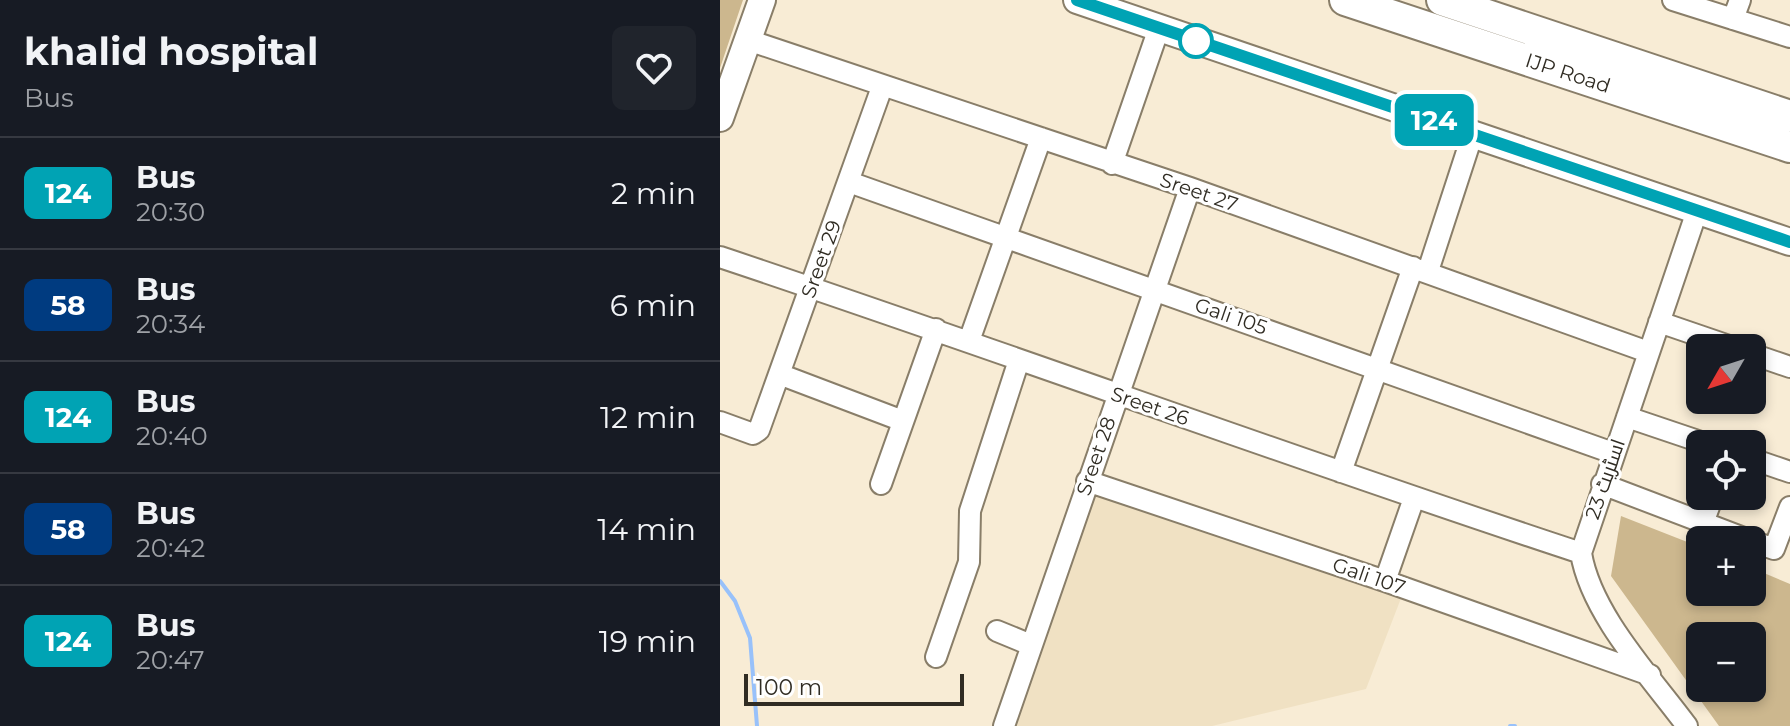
<!DOCTYPE html>
<html lang="en">
<head>
<meta charset="utf-8">
<style>
	:root { --surface:#171b24; --page:#20242c; --text:#f1f3f6; --muted:#9ea1a6; --line:#363941 }
	body { margin:0; font-family:Montserrat,Cairo,sans-serif; background:var(--page); color:var(--text); height:100vh; display:flex; flex-direction:column; font-size:30px; white-space:nowrap }
	* { box-sizing:border-box; margin:0 }
	p { font-size:26px; color:var(--muted) }
	.icon { flex:none; width:44px; height:44px; fill:none; stroke:currentColor; stroke-width:2; stroke-linecap:round; stroke-linejoin:round }
	.map { position:relative; flex:1; overflow:hidden }
	.sheet { display:flex; flex-direction:column; background:var(--surface); width:720px }
	.sheet>* { flex:none }
	.badge { padding:0 16px; border-radius:12px; font-size:28px; line-height:52px }
	.needle { width:52px; rotate:231deg }
	.fabs { position:absolute; left:966px; top:334px; display:grid; gap:16px }
	.fabs a { display:grid; place-items:center; width:80px; height:80px; border-radius:12px; background:var(--surface); box-shadow:0 4px 12px #0003; font-size:40px }
	.scale { position:absolute; left:24px; bottom:20px; width:220px; box-sizing:border-box; padding-left:8px; border:4px solid #302c23; border-top:0; font-size:22px; line-height:28px; white-space:nowrap; color:#302c23; -webkit-text-stroke:6px #fff; paint-order:stroke }
	.map>.badge { position:absolute; translate:-50% -50%; box-shadow:0 0 0 4px #fff }
	.round { display:grid; place-items:center; flex:none; width:84px; height:84px; border-radius:12px; background:var(--page) }
	.head { display:flex; align-items:center; justify-content:space-between; height:136px; padding:0 24px }
	h1 { font-size:38px; font-weight:700; line-height:60px }
	ul { padding:0; list-style:none }
	li { display:flex; align-items:center; gap:24px; height:112px; padding:0 24px; border-top:2px solid var(--line) }
	li div { flex:1 }
	li b { display:block; font-size:30px }
	li em { font-style:normal }
	li .badge { min-width:88px; font-weight:700; text-align:center }
	main { display:flex; flex:1; min-height:0 }
	.map>svg:first-child { display:block }
	.built { fill:#f0e1c3 }
	.green { fill:#ccb78e; fill-rule:evenodd }
	.lines { fill:none; stroke-linecap:round; stroke-linejoin:round }
	.stream { stroke:#98c1fa; stroke-width:4 }
	.minor-casing { stroke:#897e69; stroke-width:24 }
	.major-casing { stroke:#897e69; stroke-width:30 }
	.highway-casing { stroke:#897e69; stroke-width:34 }
	.minor { stroke:#fff; stroke-width:20 }
	.major { stroke:#fff; stroke-width:26 }
	.highway { stroke:#fff; stroke-width:30 }
	.line-casing { stroke:#fff; stroke-width:18 }
	.line { stroke:#00a3b4; stroke-width:12 }
	.stop-dot { fill:#fff; stroke:#00a3b4; stroke-width:4 }
	.labels { text-anchor:middle; dominant-baseline:central; stroke-width:6; stroke-linejoin:round; paint-order:stroke }
	.street-label { font-size:20px; fill:#302c23; stroke:#fff }
</style>
</head>
<body>
<main>
<section class="sheet">
<div class="head"><div><h1>khalid hospital</h1><p>Bus</p></div><a class="round"><svg class="icon" aria-label="heart" viewBox="0 0 24 24"><path d="M12 20l-8-8c-3-5 5-10 8-4 3-6 11-1 8 4z"/></svg></a></div>
<ul>
<li><span class="badge" style="background:#00a3b4;color:#fff">124</span><div><b>Bus</b><p>20:30</p></div><em>2 min</em></li>
<li><span class="badge" style="background:#003b80;color:#fff">58</span><div><b>Bus</b><p>20:34</p></div><em>6 min</em></li>
<li><span class="badge" style="background:#00a3b4;color:#fff">124</span><div><b>Bus</b><p>20:40</p></div><em>12 min</em></li>
<li><span class="badge" style="background:#003b80;color:#fff">58</span><div><b>Bus</b><p>20:42</p></div><em>14 min</em></li>
<li><span class="badge" style="background:#00a3b4;color:#fff">124</span><div><b>Bus</b><p>20:47</p></div><em>19 min</em></li>
</ul>
</section>
<div class="map">
<svg width="1070" height="726" viewBox="0 0 1070 726">
	<rect width="100%" height="100%" fill="#f8ecd5"/>
	<path class="built" d="M376,489l307,104 -37,96 -154,37h-200z"/>
	<path class="green" d="M0,0h23l-23,68z
		M901,516l79,31v45h52v-24l38,16v142h-71l-108,-150zM980,636h52v52h-52z"/>
	<g class="lines">
		<path class="stream" d="M0,581l15,20 15,37 7,88
			M790,726h5"/>
		<defs>
			<path id="minor" d="M953,0l117,37
				M1013,19l7,-19
				M28,40l442,148 458,164
				M392,164l47,-136
				M129,182l764,271
				M0,257c288,96 572,201 861,296
				M708,271l45,-138
				M939,322l76,26
				M249,341l72,-203
				M1032,354l38,13
				M59,374l124,47
				M907,417l80,27
				M0,422l33,12 6,-4 123,-343
				M1032,459l38,13
				M621,472l72,-205
				M367,481l298,100 265,94
				M161,484l55,-155
				M882,484l147,56
				M983,523l10,-27
				M1032,541l22,8 16,-42
				M665,581l29,-83
				M277,631l34,14
				M216,657l33,-95 1,-51 49,-151
				M284,726l186,-538
				M967,726c-37,-50 -96,-112 -106,-173l116,-342"/>
			<path id="major" d="M357,0l713,242
				M0,118l42,-118"/>
			<path id="highway" d="M625,0l445,147
				M722,0l348,116"/>
		</defs>
		<use href="#minor" class="minor-casing"/>
		<use href="#major" class="major-casing"/>
		<use href="#highway" class="highway-casing"/>
		<use href="#minor" class="minor"/>
		<use href="#major" class="major"/>
		<use href="#highway" class="highway"/>
	</g>
	<g class="lines">
		<defs>
			<path id="line" d="M357,0l713,242"/>
		</defs>
		<use href="#line" class="line-casing"/>
		<use href="#line" class="line"/>
	</g>
	<circle class="stop-dot" cx="476" cy="41" r="16"/>
	<g class="labels">
		<g class="street-label">
			<text transform="translate(848 73) rotate(18)">IJP Road</text>
			<text transform="translate(479 192) rotate(19)">Sreet 27</text>
			<text transform="translate(101 259) rotate(-70)">Sreet 29</text>
			<text transform="translate(511 316) rotate(19)">Gali 105</text>
			<text transform="translate(430 406) rotate(19)">Sreet 26</text>
			<text transform="translate(376 456) rotate(-71)">Sreet 28</text>
			<text transform="translate(885 479) rotate(-71)">اسٹریٹ 23</text>
			<text transform="translate(649 576) rotate(19)">Gali 107</text>
		</g>
	</g>
</svg>
<div class="fabs">
<a><svg class="needle" viewBox="-14 -14 28 28"><path d="M0-13l5 13h-10z" fill="#e53935"/><path d="M0 13l5-13h-10z" fill="#9ea1a6"/></svg></a>
<a><svg class="icon" aria-label="locate" viewBox="0 0 24 24"><circle cx="12" cy="12" r="6"/><path d="M12 2v4M12 18v4M2 12h4M18 12h4"/></svg></a>
<a>+</a>
<a>−</a>
</div>
<div class="scale">100 m</div>
<b class="badge" style="left:714px;top:120px;background:#00a3b4;color:#fff">124</b>
</div>
</main>
</body>
</html>
